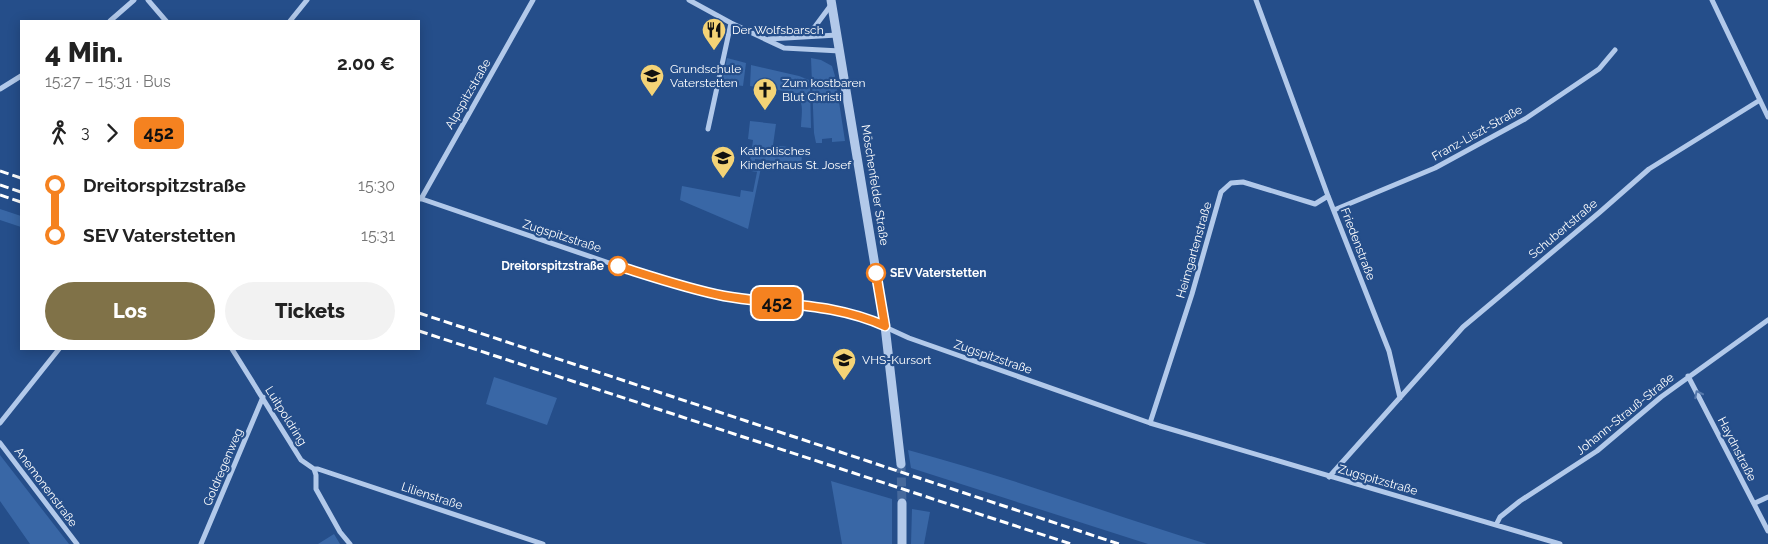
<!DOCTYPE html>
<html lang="de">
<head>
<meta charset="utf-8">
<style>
	:root { --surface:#fff; --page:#f2f2f2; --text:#222; --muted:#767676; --accent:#807248 }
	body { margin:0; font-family:Raleway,sans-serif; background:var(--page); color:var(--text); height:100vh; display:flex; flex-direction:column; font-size:19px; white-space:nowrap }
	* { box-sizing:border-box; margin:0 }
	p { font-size:16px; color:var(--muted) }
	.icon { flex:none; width:28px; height:28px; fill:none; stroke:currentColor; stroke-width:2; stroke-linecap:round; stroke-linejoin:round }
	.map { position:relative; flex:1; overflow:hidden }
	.panel { position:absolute; left:20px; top:20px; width:400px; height:330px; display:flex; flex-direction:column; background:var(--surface); border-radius:0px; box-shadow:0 2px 12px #0003 }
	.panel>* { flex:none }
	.badge { padding:0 10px; border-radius:8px; font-size:18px; line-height:32px }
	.map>.badge { position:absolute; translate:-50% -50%; box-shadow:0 0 0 2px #fff }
	.legs { display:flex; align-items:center; gap:8px; height:55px; padding:0 25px; font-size:16px }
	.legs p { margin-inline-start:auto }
	.head { display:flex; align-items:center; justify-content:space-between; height:85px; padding:0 25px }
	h1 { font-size:28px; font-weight:800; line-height:38px }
	.action { display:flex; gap:10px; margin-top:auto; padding:10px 25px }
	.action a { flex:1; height:58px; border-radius:30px; background:var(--accent); color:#fff; font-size:20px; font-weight:800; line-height:58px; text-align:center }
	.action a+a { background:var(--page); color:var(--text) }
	ul { padding:0 25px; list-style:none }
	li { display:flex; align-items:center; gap:18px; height:50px; font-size:19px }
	li i { display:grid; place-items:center; width:8px; height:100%; margin:0 6px; background:currentColor }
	li i::after { content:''; width:12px; height:12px; margin:-6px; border:4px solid; border-radius:50%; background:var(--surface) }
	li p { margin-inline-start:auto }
	li:first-child i { background:linear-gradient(#0000 50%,currentColor 0) }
	li:last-child i { background:linear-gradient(currentColor 50%,#0000 0) }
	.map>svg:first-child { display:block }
	.green { fill:#3967a6 }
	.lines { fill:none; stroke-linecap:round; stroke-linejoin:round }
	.tertiary-tunnel { stroke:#46699c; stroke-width:9; stroke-dasharray:9 4.5; stroke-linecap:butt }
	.minor { stroke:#b2c9ea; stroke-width:5 }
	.tertiary { stroke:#b2c9ea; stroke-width:9 }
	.rail { stroke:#fff; stroke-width:3; stroke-dasharray:9 4; stroke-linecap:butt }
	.oneway { stroke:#5679ac }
	.line-1-casing { stroke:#fff; stroke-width:11 }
	.line-1 { stroke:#f58220; stroke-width:8 }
	.stop-1-dot { fill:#fff; stroke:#f58220; stroke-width:2.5 }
	.labels { text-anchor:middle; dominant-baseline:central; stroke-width:4.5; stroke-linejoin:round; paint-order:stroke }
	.poi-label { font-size:12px; fill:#fff; stroke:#254e8a; text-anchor:start }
	.street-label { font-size:12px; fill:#fff; stroke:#254e8a }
	.stop-label { font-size:12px; font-weight:bold; fill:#fff; stroke:#254e8a; text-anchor:end }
</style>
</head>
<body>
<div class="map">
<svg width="1768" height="544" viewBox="0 0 1768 544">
	<rect width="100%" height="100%" fill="#254e8a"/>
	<path class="green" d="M727,58l19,5 -3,23 -21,-3z
		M811,58l10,2 11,6 3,10 10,65 -13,1v-4l-10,1v4h-6l-2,-10z
		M751,65l48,11 10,4 1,4 1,44 -10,-1c0,-7 2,-17 0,-24 -2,-14 -39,-15 -51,-17z
		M750,121l26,3 -3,21 30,4 -2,15 -46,-5v3l7,1 -14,66 -68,-29 2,-14 58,11 1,-7 12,2 4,-20 -12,-2v-4l-5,-1 1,-6 9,2 1,-8h5l1,-4 -5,-1 1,-8 -5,-1z
		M0,209l21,7v11l-21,-7z
		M494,377l63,21 -10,27 -61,-21z
		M908,450c101,27 199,63 299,94h-59l-237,-76z
		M0,455l69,89h-39l-30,-43z
		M831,481l61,18v45h-50z
		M912,509l18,3 -6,32h-13z
		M334,534l6,10h-22z"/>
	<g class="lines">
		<path class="tertiary-tunnel" d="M901,464l1,39"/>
		<path class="minor" d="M148,0l18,21
			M689,0l42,23 53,25 56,3
			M1256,0l72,196 61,155 11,47
			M1712,0l56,117
			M110,21l24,-21
			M290,21l17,-21
			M808,36l23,-31
			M769,39l68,-4
			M0,89l21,-13
			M708,129l23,-106
			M419,198l199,68 81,25 58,10 69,6 33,8 50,23 241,85 410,121
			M421,199l112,-199
			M1334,210l101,-42 90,-49 74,-50 16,-19
			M232,349l69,111 13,9 2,6v14l24,43 10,12
			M1688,376l80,155
			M0,423l59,-74
			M1150,423l42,-129 29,-102 10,-9 12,-1 72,22 13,-8
			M0,443l77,101
			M314,469h4l225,75
			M1329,477l134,-150 137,-115 49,-43 111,-69
			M1755,503l13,-6
			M1496,525l4,-8 20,-16 77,-50 64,-54 107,-77
			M201,544l62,-147"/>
		<path class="tertiary" d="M831,0l54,326 16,138
			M902,544v-41"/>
		<path class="rail" d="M0,171l21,7
			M0,185l21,7
			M0,195l21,7
			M419,313l700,231
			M419,331l652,213"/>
	</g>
	<defs><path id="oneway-chevron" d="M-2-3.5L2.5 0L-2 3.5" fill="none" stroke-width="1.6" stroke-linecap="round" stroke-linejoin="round" transform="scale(1.25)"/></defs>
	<use class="oneway" href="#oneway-chevron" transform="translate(1698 394) rotate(-117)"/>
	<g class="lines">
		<defs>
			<path id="line-1" d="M618,266c35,11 70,23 106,30 57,10 107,6 161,30l-9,-53"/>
		</defs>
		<use href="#line-1" class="line-1-casing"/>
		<use href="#line-1" class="line-1"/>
	</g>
	<defs>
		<symbol id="restaurant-pin" viewBox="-11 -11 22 30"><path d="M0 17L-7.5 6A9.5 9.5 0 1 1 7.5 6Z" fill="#f4d376" stroke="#254e8a"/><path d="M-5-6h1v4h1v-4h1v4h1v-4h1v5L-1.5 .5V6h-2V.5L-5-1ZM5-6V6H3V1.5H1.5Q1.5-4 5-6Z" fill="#111"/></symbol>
		<symbol id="school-pin" viewBox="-11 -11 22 30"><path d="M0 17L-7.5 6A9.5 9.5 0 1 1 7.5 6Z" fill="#f4d376" stroke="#254e8a"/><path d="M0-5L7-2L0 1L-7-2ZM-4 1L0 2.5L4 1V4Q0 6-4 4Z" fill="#111"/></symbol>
		<symbol id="church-pin" viewBox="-11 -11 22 30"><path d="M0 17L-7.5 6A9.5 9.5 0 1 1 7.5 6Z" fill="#f4d376" stroke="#254e8a"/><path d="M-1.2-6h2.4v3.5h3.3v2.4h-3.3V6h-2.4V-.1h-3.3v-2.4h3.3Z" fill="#111"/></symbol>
	</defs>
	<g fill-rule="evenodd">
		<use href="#restaurant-pin" x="700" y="16" width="28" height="38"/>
		<use href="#school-pin" x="638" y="62" width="28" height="38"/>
		<use href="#church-pin" x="751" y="76" width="28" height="38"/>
		<use href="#school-pin" x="709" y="144" width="28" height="38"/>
		<use href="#school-pin" x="830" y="346" width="28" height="38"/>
	</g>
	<g class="stop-1-dot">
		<circle cx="618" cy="266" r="9"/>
		<circle cx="876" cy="273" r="9"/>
	</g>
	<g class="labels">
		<g class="poi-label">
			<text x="732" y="30">Der Wolfsbarsch</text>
			<text x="670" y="69">Grundschule<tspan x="670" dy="14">Vaterstetten</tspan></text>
			<text x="782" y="83">Zum kostbaren<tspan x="782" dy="14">Blut Christi</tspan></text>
			<text x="740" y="151">Katholisches<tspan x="740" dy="14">Kinderhaus St. Josef</tspan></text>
			<text x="862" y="360">VHS-Kursort</text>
		</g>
		<g class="street-label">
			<text transform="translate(468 94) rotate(-60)">Alpspitzstraße</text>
			<text transform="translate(1477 133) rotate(-29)">Franz-Liszt-Straße</text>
			<text transform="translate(875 185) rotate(81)">Möschenfelder Straße</text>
			<text transform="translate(1563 229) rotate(-40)">Schubertstraße</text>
			<text transform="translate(562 236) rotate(18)">Zugspitzstraße</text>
			<text transform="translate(1358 244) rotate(69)">Friedenstraße</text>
			<text transform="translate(1194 250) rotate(-74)">Heimgartenstraße</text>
			<text transform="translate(993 357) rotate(19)">Zugspitzstraße</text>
			<text transform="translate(1625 414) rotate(-39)">Johann-Strauß-Straße</text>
			<text transform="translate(286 416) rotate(58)">Luitpoldring</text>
			<text transform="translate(1737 449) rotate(63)">Haydnstraße</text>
			<text transform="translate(223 467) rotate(-67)">Goldregenweg</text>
			<text transform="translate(1378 480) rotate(16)">Zugspitzstraße</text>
			<text transform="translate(46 487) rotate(53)">Anemonenstraße</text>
			<text transform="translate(432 496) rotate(18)">Lilienstraße</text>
		</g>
		<g class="stop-label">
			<text x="604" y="266">Dreitorspitzstraße</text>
			<text x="890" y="273" text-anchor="start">SEV Vaterstetten</text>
		</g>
	</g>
</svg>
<b class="badge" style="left:777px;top:303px;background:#f58220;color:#111">452</b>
<section class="panel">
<div class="head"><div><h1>4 Min.</h1><p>15:27 – 15:31 · Bus</p></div><b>2.00 €</b></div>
<div class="legs"><svg class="icon" aria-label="walk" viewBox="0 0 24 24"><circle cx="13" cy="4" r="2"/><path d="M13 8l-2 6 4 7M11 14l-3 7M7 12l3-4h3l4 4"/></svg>3<svg class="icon" aria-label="forward" viewBox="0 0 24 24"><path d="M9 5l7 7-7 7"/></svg><b class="badge" style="background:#f58220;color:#111">452</b></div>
<ul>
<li><i style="color:#f58220"></i><b>Dreitorspitzstraße</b><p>15:30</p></li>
<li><i style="color:#f58220"></i><b>SEV Vaterstetten</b><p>15:31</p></li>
</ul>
<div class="action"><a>Los</a><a>Tickets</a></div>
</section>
</div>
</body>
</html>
